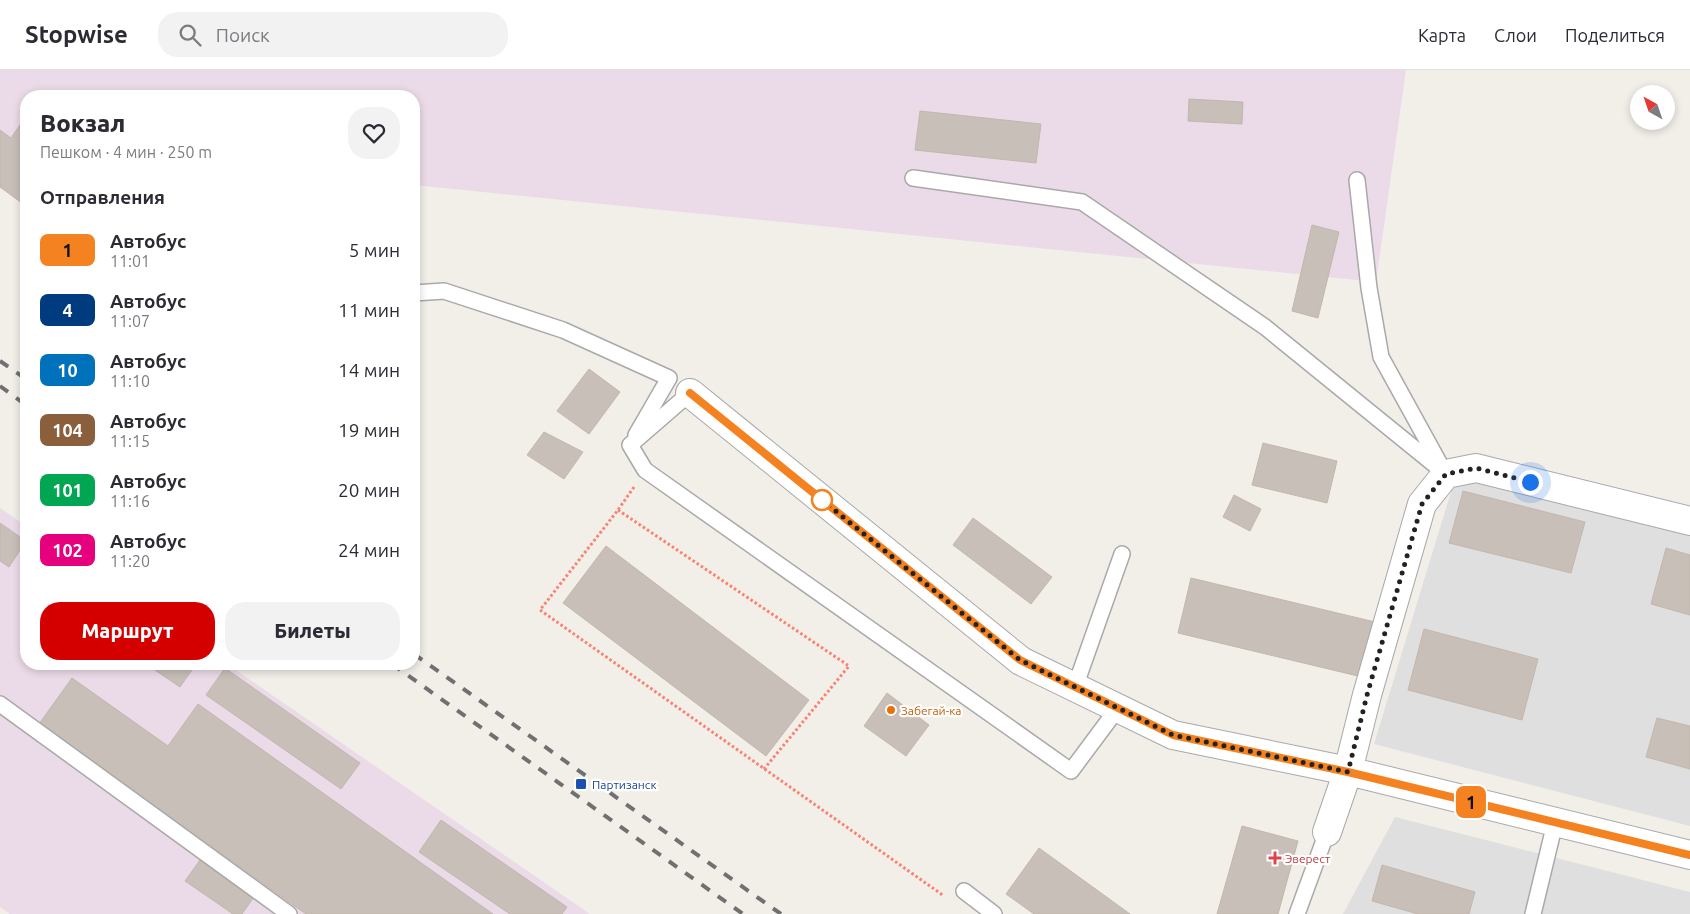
<!DOCTYPE html>
<html lang="ru">
<head>
<meta charset="utf-8">
<style>
	:root { --surface:#fff; --page:#f2f2f3; --text:#2b2b33; --muted:#7c7c81; --line:#e1e1e2; --accent:#d40000 }
	body { margin:0; font-family:Ubuntu,sans-serif; background:var(--page); color:var(--text); height:100vh; display:flex; flex-direction:column; font-size:19px; white-space:nowrap }
	* { box-sizing:border-box; margin:0 }
	p { font-size:16px; color:var(--muted) }
	.icon { flex:none; width:28px; height:28px; fill:none; stroke:currentColor; stroke-width:2; stroke-linecap:round; stroke-linejoin:round }
	.map { position:relative; flex:1; overflow:hidden }
	.sheet { position:absolute; left:20px; top:20px; width:400px; height:580px; display:flex; flex-direction:column; background:var(--surface); border-radius:20px; box-shadow:0 2px 8px #0003 }
	.sheet>* { flex:none }
	.badge { padding:0 10px; border-radius:8px; font-size:18px; line-height:32px }
	.needle { width:32px; rotate:320deg }
	.fabs { position:absolute; left:1630px; top:15px; display:grid; gap:10px }
	.fabs a { display:grid; place-items:center; width:45px; height:45px; border-radius:50%; background:var(--surface); box-shadow:0 2px 8px #0003; font-size:25px }
	.you { position:absolute; width:25px; height:25px; margin:-12px; border:4px solid #fff; border-radius:50%; background:#1a73e8; box-shadow:0 0 0 8px #1a73e833 }
	.map>.badge { position:absolute; translate:-50% -50%; box-shadow:0 0 0 2px #fff }
	h2 { padding:0 20px; font-size:19px; line-height:45px }
	.round { display:grid; place-items:center; flex:none; width:52px; height:52px; border-radius:20px; background:var(--page) }
	.summary { display:flex; align-items:center; justify-content:space-between; height:85px; padding:0 20px }
	h1 { font-size:24px; font-weight:800; line-height:38px }
	.cta { display:flex; gap:10px; margin-top:auto; padding:10px 20px }
	.cta a { flex:1; height:58px; border-radius:20px; background:var(--accent); color:#fff; font-size:20px; font-weight:800; line-height:58px; text-align:center }
	.cta a+a { background:var(--page); color:var(--text) }
	ul { padding:0; list-style:none }
	li { display:flex; align-items:center; gap:15px; height:60px; padding:0 20px }
	li div { flex:1 }
	li b { display:block; font-size:19px }
	li em { font-style:normal }
	li .badge { min-width:55px; font-weight:700; text-align:center }
	header { display:flex; align-items:center; gap:30px; box-sizing:border-box; height:70px; padding:0 25px; background:var(--surface); border-bottom:1px solid var(--line) }
	header strong { font-size:24px }
	nav { display:flex; gap:28px; margin-inline-start:auto; font-size:18px }
	.search { width:350px; height:45px; background:var(--page); display:flex; align-items:center; gap:12px; box-sizing:border-box; padding:0 18px; border-radius:20px; color:var(--muted); font-size:19px }
	.map>svg:first-child { display:block }
	.residential { fill:#e0dfdf }
	.industrial { fill:#ebdbe8 }
	.building { fill:#c7bfb8; stroke:#c4b6ab }
	.lines { fill:none; stroke-linecap:round; stroke-linejoin:round }
	.lane-casing { stroke:#a9a9a9; stroke-width:18 }
	.street-casing { stroke:#a9a9a9; stroke-width:30 }
	.path { stroke:#fa8072; stroke-width:3; stroke-dasharray:2.5 2.5; stroke-linecap:butt }
	.lane { stroke:#fff; stroke-width:15 }
	.street { stroke:#fff; stroke-width:28 }
	.rail { stroke:#707070; stroke-width:4; stroke-dasharray:10 10; stroke-linecap:butt }
	.line-casing { stroke:#fff; stroke-width:11 }
	.line { stroke:#f58220; stroke-width:8 }
	.walk { stroke:#222; stroke-width:5; stroke-dasharray:0 9 }
	.stop-dot { fill:#fff; stroke:#f58220; stroke-width:2.5 }
	.food-dot { fill:#e8710a; stroke:#fff; stroke-width:2 }
	.transit-dot { fill:#1a4fb4; stroke:#fff; stroke-width:2 }
	.health-dot { fill:#e0444e; stroke:#fff; stroke-width:2 }
	.labels { text-anchor:middle; dominant-baseline:central; stroke-width:4.5; stroke-linejoin:round; paint-order:stroke }
	.food-label { font-size:12px; fill:#c56008; stroke:#fff; text-anchor:start }
	.transit-label { font-size:12px; fill:#164399; stroke:#fff; text-anchor:start }
	.health-label { font-size:12px; fill:#be3a42; stroke:#fff; text-anchor:start }
</style>
</head>
<body>
<header>
<strong>Stopwise</strong>
<div class="search"><svg class="icon" aria-label="search" viewBox="0 0 24 24"><circle cx="10" cy="10" r="6"/><path d="M15 15l6 6"/></svg>Поиск</div>
<nav><a>Карта</a><a>Слои</a><a>Поделиться</a></nav>
</header>
<div class="map">
<svg width="1690" height="844" viewBox="0 0 1690 844">
	<rect width="100%" height="100%" fill="#f2efe9"/>
	<path class="residential" d="M1458,399l232,43v314l-316,-82z
		M1395,747l295,75v22h-347z"/>
	<path class="industrial" d="M0,0h1406l-30,212 -962,-97v-89h-388v86l-26,1z
		M0,438l26,18v138h201l363,250h-580l-10,-7z"/>
	<path class="building" d="M1189,29l54,3 -1,22 -54,-3z
		M920,41l121,13 -5,39 -121,-13z
		M26,46v90l-26,-19v-57l11,8z
		M1312,155l27,7 -21,86 -26,-7z
		M589,299l31,23 -31,42 -32,-23z
		M544,362l39,20 -19,27 -37,-24z
		M1263,373l74,18 -10,42 -75,-18z
		M1463,421l122,31 -14,51 -122,-30z
		M1234,425l27,14 -11,22 -27,-14z
		M973,448l79,59 -21,27 -78,-59z
		M0,453l26,18 -17,26 -9,-6z
		M606,476l203,154 -43,56 -203,-153z
		M1666,478l24,7v60l-39,-11z
		M1191,508l184,44 -13,55 -184,-44z
		M1424,559l114,30 -16,61 -114,-30z
		M146,594h50l-16,23z
		M225,598l135,95 -19,26 -135,-94z
		M72,608l96,68 30,-42 295,210h-187l-267,-190z
		M887,623l42,32 -23,31 -42,-30z
		M1657,648l33,8v43l-44,-12z
		M441,750l126,87 -5,7h-52l-91,-62z
		M1242,756l56,15 -20,73h-61z
		M1039,778l91,66h-96l-28,-20z
		M200,790l54,37 -12,17h-9l-48,-33z
		M1382,795l93,27 -6,22h-51l-46,-13z"/>
	<g class="lines">
		<defs>
			<path id="lane" d="M913,108l169,24 183,125 181,147
				M1357,110l12,108 12,69 60,109
				M414,223l30,-2 119,39 106,48 -33,57
				M690,323l-60,52 15,25 426,301 47,-63
				M1075,617l47,-133
				M0,634l289,210
				M964,821l30,23
				M1297,844l30,-82
				M1533,844l22,-91"/>
			<path id="street" d="M690,323l331,268 152,74 175,36 342,84
				M1327,762l21,-61 19,-76 55,-191 24,-30 30,-6 214,53"/>
		</defs>
		<use href="#lane" class="lane-casing"/>
		<use href="#street" class="street-casing"/>
		<path class="path" d="M634,417l-16,23 -78,100 404,286
			M618,440l231,156 -85,103"/>
		<use href="#lane" class="lane"/>
		<use href="#street" class="street"/>
		<path class="rail" d="M0,291l26,18
			M0,316l26,19
			M414,584l367,260
			M392,594l351,250"/>
	</g>
	<g class="lines">
		<defs>
			<path id="line" d="M690,323l330,267 153,75 175,37 342,83"/>
		</defs>
		<use href="#line" class="line-casing"/>
		<use href="#line" class="line"/>
		<path class="walk" d="M822,430l198,160 153,75 175,37 19,-77 55,-191 24,-30 30,-6 54,14"/>
	</g>
	<circle class="stop-dot" cx="822" cy="430" r="10"/>
	<circle class="food-dot" cx="891" cy="640" r="5"/>
	<rect class="transit-dot" x="575" y="708" width="12" height="12" rx="2.5"/>
	<path class="health-dot" d="M1272.5 780.5h5v5h5v5h-5v5h-5v-5h-5v-5h5z"/>
	<g class="labels">
		<g class="food-label">
			<text x="901" y="640">Забегай-ка</text>
		</g>
		<g class="transit-label">
			<text x="592" y="714">Партизанск</text>
		</g>
		<g class="health-label">
			<text x="1285" y="788">Эверест</text>
		</g>
	</g>
</svg>
<div class="fabs">
<a><svg class="needle" viewBox="-14 -14 28 28"><path d="M0-13l5 13h-10z" fill="#e53935"/><path d="M0 13l5-13h-10z" fill="#7c7c81"/></svg></a>
</div>
<div class="you" style="left:1530px;top:412px"></div>
<b class="badge" style="left:1471px;top:732px;background:#f58220;color:#111">1</b>
<section class="sheet">
<div class="summary"><div><h1>Вокзал</h1><p>Пешком · 4 мин · 250 m</p></div><a class="round"><svg class="icon" aria-label="heart" viewBox="0 0 24 24"><path d="M12 20l-8-8c-3-5 5-10 8-4 3-6 11-1 8 4z"/></svg></a></div>
<h2>Отправления</h2>
<ul>
<li><span class="badge" style="background:#f58220;color:#111">1</span><div><b>Автобус</b><p>11:01</p></div><em>5 мин</em></li>
<li><span class="badge" style="background:#003b80;color:#fff">4</span><div><b>Автобус</b><p>11:07</p></div><em>11 мин</em></li>
<li><span class="badge" style="background:#0072bc;color:#fff">10</span><div><b>Автобус</b><p>11:10</p></div><em>14 мин</em></li>
<li><span class="badge" style="background:#8b5e3c;color:#fff">104</span><div><b>Автобус</b><p>11:15</p></div><em>19 мин</em></li>
<li><span class="badge" style="background:#00a651;color:#fff">101</span><div><b>Автобус</b><p>11:16</p></div><em>20 мин</em></li>
<li><span class="badge" style="background:#e6007e;color:#fff">102</span><div><b>Автобус</b><p>11:20</p></div><em>24 мин</em></li>
</ul>
<div class="cta"><a>Маршрут</a><a>Билеты</a></div>
</section>
</div>
</body>
</html>
